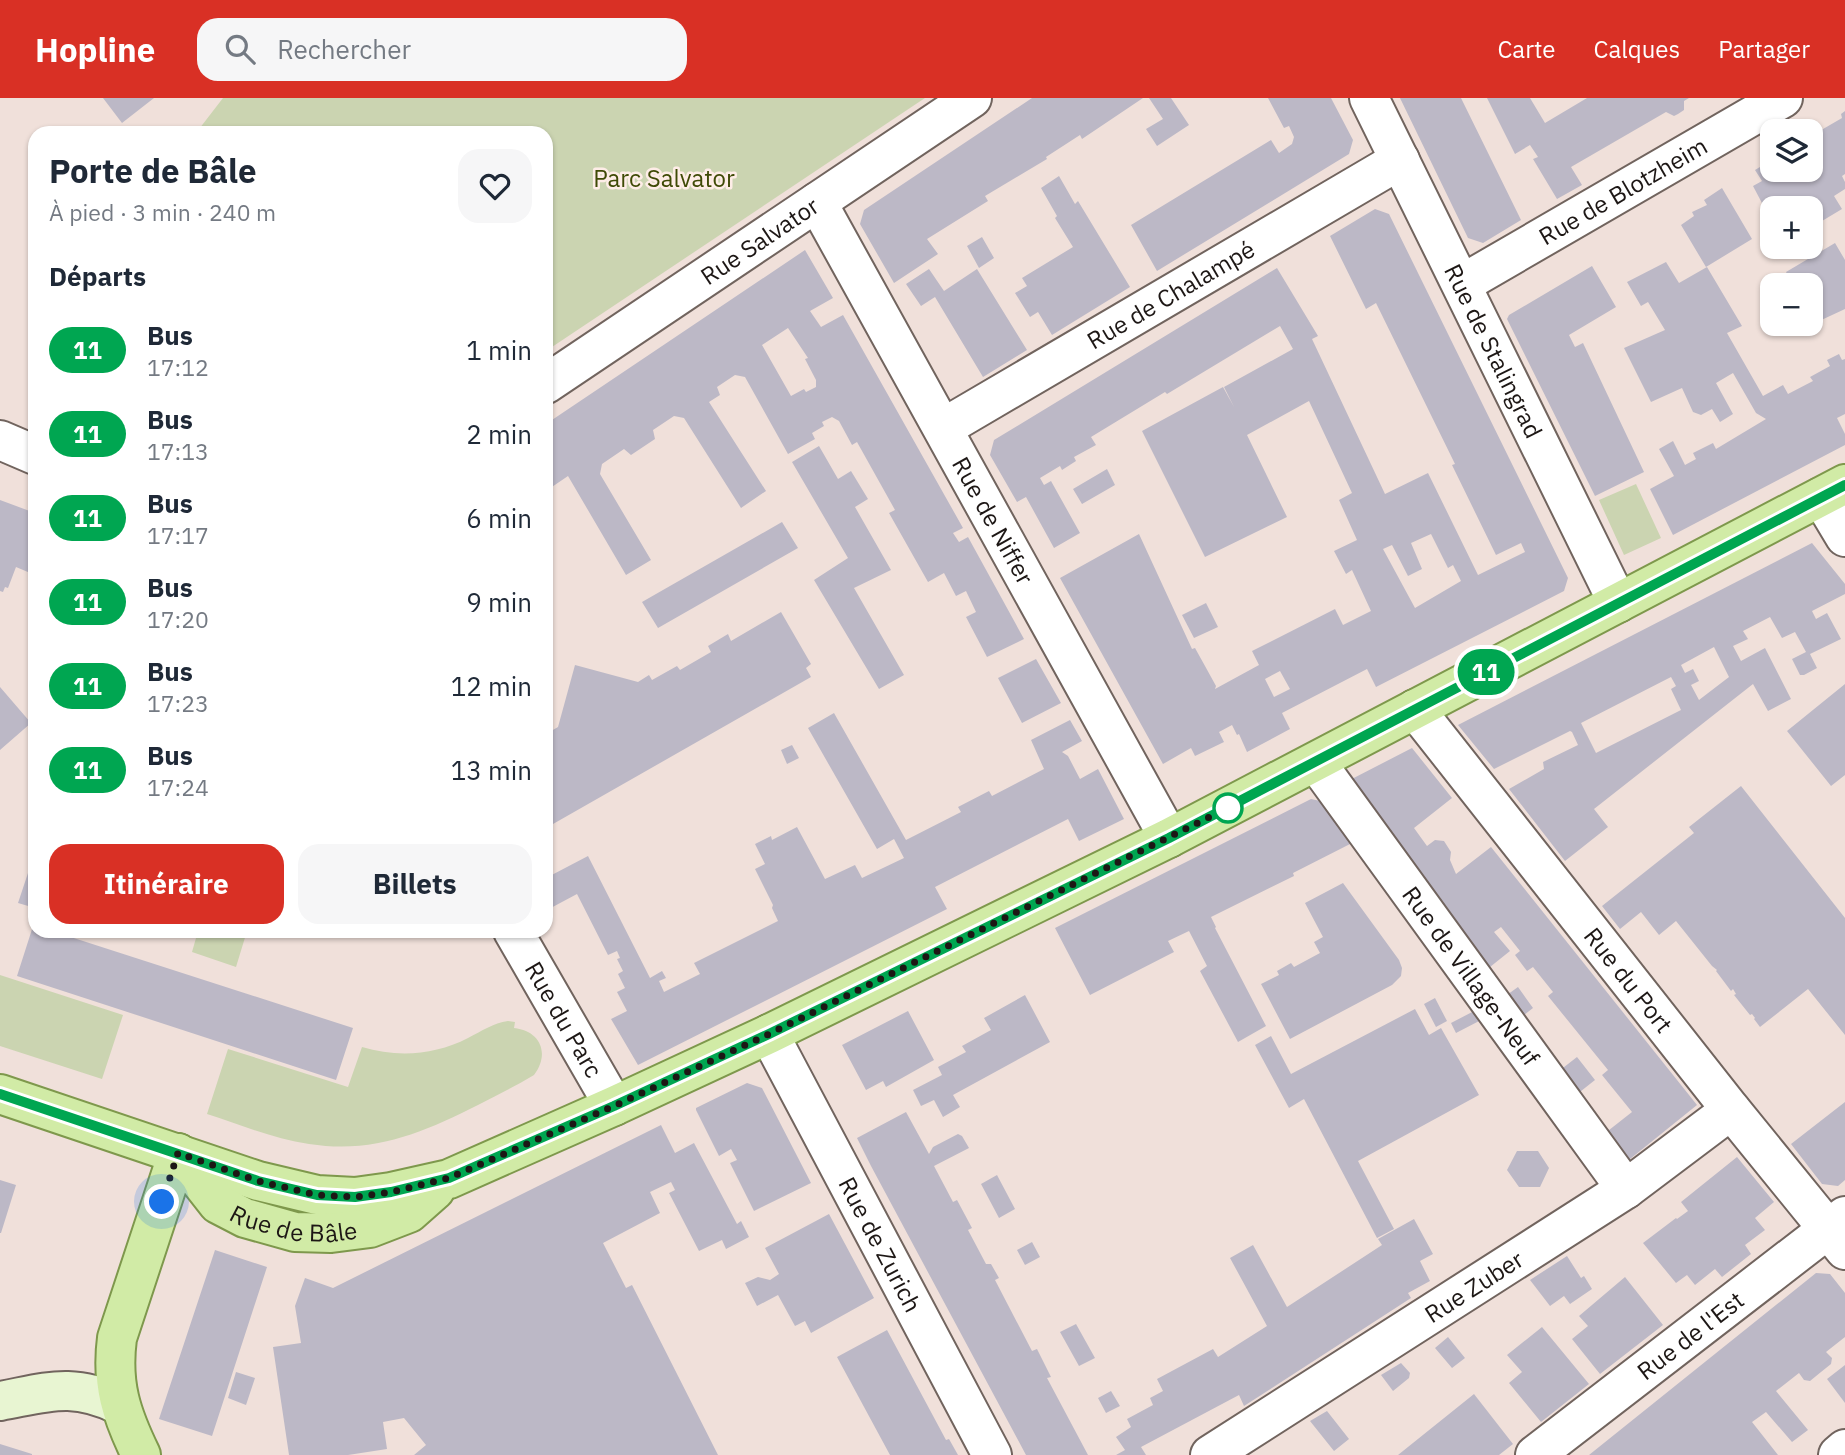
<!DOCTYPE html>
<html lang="fr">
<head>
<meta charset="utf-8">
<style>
	:root { --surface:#fff; --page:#f6f6f7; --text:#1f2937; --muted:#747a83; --accent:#d93025 }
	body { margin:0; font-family:"IBM Plex Sans",sans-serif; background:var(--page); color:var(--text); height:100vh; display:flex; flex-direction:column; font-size:26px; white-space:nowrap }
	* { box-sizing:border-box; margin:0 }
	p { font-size:23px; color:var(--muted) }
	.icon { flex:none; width:38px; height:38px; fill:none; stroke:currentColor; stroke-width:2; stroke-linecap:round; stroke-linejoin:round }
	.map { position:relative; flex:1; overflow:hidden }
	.sheet { position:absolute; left:28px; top:28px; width:525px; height:812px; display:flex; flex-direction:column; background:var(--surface); border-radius:21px; box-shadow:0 2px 5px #0004 }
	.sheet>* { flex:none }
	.badge { padding:0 14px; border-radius:23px; font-size:24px; line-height:46px }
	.fabs { position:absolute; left:1760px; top:21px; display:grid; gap:14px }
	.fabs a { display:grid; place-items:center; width:63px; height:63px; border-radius:14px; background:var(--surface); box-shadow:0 2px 5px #0004; font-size:35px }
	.you { position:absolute; width:35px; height:35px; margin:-18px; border:5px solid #fff; border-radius:50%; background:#1a73e8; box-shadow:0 0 0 10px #1a73e833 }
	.map>.badge { position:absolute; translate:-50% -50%; box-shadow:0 0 0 4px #fff }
	h2 { padding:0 21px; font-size:26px; line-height:63px }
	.round { display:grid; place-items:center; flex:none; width:74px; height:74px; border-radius:21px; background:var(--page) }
	.headline { display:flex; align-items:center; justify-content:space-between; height:119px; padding:0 21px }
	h1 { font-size:33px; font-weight:700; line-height:52px }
	.button { display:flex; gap:14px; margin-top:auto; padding:14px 21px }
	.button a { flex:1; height:80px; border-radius:21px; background:var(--accent); color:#fff; font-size:28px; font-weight:700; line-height:80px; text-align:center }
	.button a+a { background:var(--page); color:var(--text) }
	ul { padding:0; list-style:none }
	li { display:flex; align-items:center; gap:21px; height:84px; padding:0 21px }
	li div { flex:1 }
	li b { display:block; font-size:26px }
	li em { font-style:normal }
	li .badge { min-width:77px; font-weight:700; text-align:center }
	header { display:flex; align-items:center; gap:42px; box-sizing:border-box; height:98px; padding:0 35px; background:var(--accent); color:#fff }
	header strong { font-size:33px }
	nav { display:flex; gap:38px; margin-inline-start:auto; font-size:24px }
	.search { width:490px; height:63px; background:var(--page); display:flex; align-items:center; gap:18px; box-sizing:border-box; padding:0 24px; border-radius:21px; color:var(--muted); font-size:26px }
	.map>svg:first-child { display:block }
	.green { fill:#cbd4b1 }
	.building { fill:#bcb8c6; fill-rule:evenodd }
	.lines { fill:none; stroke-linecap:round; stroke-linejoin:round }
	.street-casing { stroke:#71645e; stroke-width:42 }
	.secondary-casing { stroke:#71645e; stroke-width:42 }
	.primary-casing { stroke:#7e984c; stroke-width:42 }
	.street { stroke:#fff; stroke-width:38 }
	.secondary { stroke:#e8f5d2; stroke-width:38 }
	.primary { stroke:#d1eba6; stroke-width:38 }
	.line-casing { stroke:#fff; stroke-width:16 }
	.line { stroke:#00a651; stroke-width:10 }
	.walk { stroke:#1d1715; stroke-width:7; stroke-dasharray:0 12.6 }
	.stop-dot { fill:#fff; stroke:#00a651; stroke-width:3.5 }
	.labels { text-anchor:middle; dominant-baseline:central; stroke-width:5; stroke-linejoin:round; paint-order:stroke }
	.park-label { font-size:24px; fill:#3f4a06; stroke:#feede7 }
	.street-label { font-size:24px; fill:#1d1715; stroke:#feede7 }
</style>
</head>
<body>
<header>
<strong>Hopline</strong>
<div class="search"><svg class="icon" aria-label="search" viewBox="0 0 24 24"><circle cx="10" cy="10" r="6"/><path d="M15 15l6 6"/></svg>Rechercher</div>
<nav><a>Carte</a><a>Calques</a><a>Partager</a></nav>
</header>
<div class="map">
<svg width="1845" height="1357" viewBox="0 0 1845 1357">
	<rect width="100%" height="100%" fill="#f0e0da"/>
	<path class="green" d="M223,0h702l-379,253v-218h-350z
		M1636,386l25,54 -37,17 -25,-55z
		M198,833h49l-11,36 -44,-15z
		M0,877l123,40 -21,64 -102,-33z
		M508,923l7,1 -1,6c27,3 36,26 20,47 -18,11 -37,20 -56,30 -56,28 -104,49 -169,39 -35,-5 -68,-19 -102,-30l21,-65 120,38 14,-40c36,11 73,8 106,-9 14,-7 25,-15 40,-17z"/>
	<path class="building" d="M103,0h51l-32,25z
		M1032,0h111l-61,41 -2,-4 -34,22 1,2 -62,37 3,5 -61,38 11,15 -44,29 -34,-59 4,-14z
		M1149,0h22l18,27 -32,21 -11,-17 17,-10z
		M1268,0h63l22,42 -4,14 -192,117 -26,-46 140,-85 8,13 13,-9 2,-7 -5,-11 -5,2z
		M1400,0h61l60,122 -38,23 -15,-5z
		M1487,0h43l15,25 42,-25h102l-5,3v9l-6,4 -4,2 -8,-4 -95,55 11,18 -25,14 -24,-40 5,-2 -8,-12 -15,9z
		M1845,13v63l-3,2 3,6v7l-11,7 8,13 -20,12 -8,-14 -41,1v16l-20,-38 9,-5 -7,-11 18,-11v11h38v-34l31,-18 -1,-4z
		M1059,78l16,28 3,-3 52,86 -78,48 -14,-23 -8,5 -15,-24 12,-7 -5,-8 51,-31 -18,-29 2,-2 -16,-28z
		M1722,90l30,51 -46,28 -25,-42 13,-9 -2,-4 15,-7 -3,-5z
		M1375,111l14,5 179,364 -4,13 -188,96 -9,-18 -85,44 8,16 -43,23 -8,-18 -2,1 -5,-10 -13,7 5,10 -29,14 -4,-8 -28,16 -103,-186 79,-44 53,115 3,-1 10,18 11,20 -1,3 44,-24 -7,-14 83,-42 8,16 28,-14 -19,-41 -6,4 -12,-23 23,-11 -18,-40 13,-7 -43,-92 -62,34 40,82 -82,40 -63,-126 81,-44 11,20 -10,-20 69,-38 -13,-23 -113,68 -2,-2 -74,45 5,8 -22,12 2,4 -14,9 -2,-4 -20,12 4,7 7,-4 29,52 -26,15 -28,-51 -9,5 -27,-47 4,-15 283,-172 41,68 -6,3 73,155 43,-21 50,102 47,-23 -4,-9 -25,12 -44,-90 3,-1 -79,-161 -10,6 -36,-73zM1431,436l17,34 5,-3 8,16 -46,27 -32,-59 9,-4 16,31 14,-7 -11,-26zM1280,573l10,18 -16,8 -9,-18z
		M982,139l12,21 -15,10 -12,-22z
		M1835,145l10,17v49l-58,27 -8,-12h32v-39h-18l-7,-13z
		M805,152l28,48 -23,13 11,16 22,-12 120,213 -10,5 6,9 9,-5 56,102 -37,18 -21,-40 10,-5 -10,-21 -10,5 -12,-23 -16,9 -39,-69 6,-3 -38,-68 -5,3 -13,-24 -7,-4 -10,5 2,4 -12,7 3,6 -27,15 -43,-77 -10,-2 -18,12 3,8 -11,7 57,89 -25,17 -57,-90 -10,-2 -21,14 2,9 -24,16 -7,-6 -22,15 -2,10 51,86 -25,15 -58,-99 -22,15v-67zM788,230l20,30 -3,1 11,21v7l-10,5 -2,-3 -13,7 -29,-51z
		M1666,164l13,21 28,-16 35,59 -15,7 36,63 20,-11 5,9 25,-13 -3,-4 20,-11 -3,-6 12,-6 3,6 3,-1v55l-8,4 8,16v11l-172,90 -23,-46 24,-13 -15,-27 14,-8 12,24 11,-6 -3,-6 20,-10 3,6 50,-30 -10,-6 -23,-40 -17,10 17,31 -13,8 -8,-13 -11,6 -8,-3 -11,-24 -31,14 -27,-54 41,-18 -17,-28 -7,4 -14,-24z
		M1592,168l24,41 -47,28 6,12 8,-4 61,129 -49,24 -88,-177 2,-4z
		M929,171l15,22 33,-22 50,81 -44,27 -48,-80 -14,9 -15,-22z
		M819,348l19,33 13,-8 17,28 -13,8 36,63 -37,18 50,87 -25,14 -65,-109 34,-22 -56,-96z
		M1107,371l8,16 -33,19 -9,-15z
		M0,402l35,13v62l-19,-8 -8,21 -3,-1 -2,5 -3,-1z
		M782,424l16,26 -140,80 -16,-26z
		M1812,445l33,41v10l-33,17 4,8 11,-6 14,26 -31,15 7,14 -13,7h-4l-8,-16 14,-7 -11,-20 -13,6 -12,-21 -27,14 5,8 -15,7 8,15 24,-13 26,51 -23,12 -15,-27 -159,125 14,18 -43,34 -56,-72 35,-20 -1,-7 35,-17 -6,-13 -2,-1 -76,38 -36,-44zM1714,549l15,30 -30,23 -8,-15 8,-4 -6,-12 -8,4 -4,-8zM1671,579l5,9 -5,3 10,21 -85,43 -15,-30z
		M1206,505l12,24 -24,11 -12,-23z
		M781,514l30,52 -5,4 5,9 -265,151v-94l12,-7 17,-62 63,17 11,-7 3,5 25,-14 3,4 31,-18 -3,-6 20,-12 3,7z
		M1036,561l25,44 -39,20 -24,-45z
		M1845,586v91l-14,11 -44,-55z
		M0,589l31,36 -31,27z
		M834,615l72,127 55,-28 -3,-5 31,-16 3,5 52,-27 -13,-29 39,-20 12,21 -20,11 6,4 12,23 18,-10 26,50 -45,22 -11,-22 -133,68 12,22 -309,156 -27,-46 16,-8 -10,-19 8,-4 -7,-14 5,-3 -6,-12 3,-1 -3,-7 -9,4 -31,-61 -30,16 -1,-32 42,-22 61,120 1,2 12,-7 4,7 -7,3 5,11 36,-18 -6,-11 84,-42 -6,-13 1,-3 -18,-36 10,-5 -10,-20 16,-8 1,4 25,-13 28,52 30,-14 7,13 42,-20 -10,-19 -17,10 -69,-121z
		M792,647l7,13 -12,6 -6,-14z
		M1412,650l40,50 -38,30 13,18 8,-6 9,1 7,11 -1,8 6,14 35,-27 206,258 -72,58 -21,-29 28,-22 -30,-37 6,-5 -60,-74 5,-4 -20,-25 -6,4 -12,-16 5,-4 -19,-24 -7,5 16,19 -25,20 -139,-189z
		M1741,688l104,132v117l-37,-46 -48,38 -6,-8 1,-1 -3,-4 -2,1 -16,-20 2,-1 -3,-5 -2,2 -15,-20 1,-1 -5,-4 -36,-45 -17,14 -18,-23 -21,17 -18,-23 92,-73 -5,-6z
		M1311,701l14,3 29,40 -61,31 1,3 -83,41 5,10 -1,1 51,98 -28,16 -38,-71 7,-5 -18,-35 -21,10 6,11 -84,43 -35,-67z
		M28,775l7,3v32l-17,-5z
		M1343,785l56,77 3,8 -1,8 -9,9 -102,54 -29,-55 18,-9 -2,-4 14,-8 3,4 26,-14 -6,-11 9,-5 -18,-34z
		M34,825l1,8h17l301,97 -17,52 -319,-104z
		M1518,889l15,21 -13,10 -16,-21z
		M1025,897l25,47 -97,53 7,12 -17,10 -9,-17 -13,6 -8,-16 29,-15 -4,-8 28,-15 -4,-6 29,-16 -7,-12z
		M1435,900l12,23 -11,6 -12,-23z
		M1415,911l14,26 12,-7 38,67 -121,66 36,68 -17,9 -73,-139 -15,9 -34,-63 16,-9 20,38z
		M1476,912l7,9 -27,14 -5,-10z
		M908,913l26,49 -48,27 -3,-6 -17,9 -24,-45z
		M1577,959l18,23 -19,15 -17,-24z
		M747,985l15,5 49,95 -57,28 -24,-48 7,-3 -6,-11 -12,7 -23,-46v-2z
		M1845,1004v78l-7,6 -16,-2 -31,-40z
		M906,1014l23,42 4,-7 25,-13 4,2 7,12 -35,18 19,36 4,-2 15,28 -4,2 18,34h5l8,14 -4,2 37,71 5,-2 14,28 -4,1 41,77h-62l-155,-289 -14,-28z
		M661,1027l14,28 19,-10 43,81 4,-3 8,16 -23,12 -4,-9 -23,11 -30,-58 6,-3 -4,-8 -21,10 10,21 -57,30 23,45 6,-3 86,170h-304l12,-10 -22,-27 -21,4 4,27 -39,6h-59l-16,-108 28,-4 -6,-37 10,-28 28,10z
		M1517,1053h21l11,17 -9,19h-21l-12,-17z
		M1737,1059l37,45 -19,16 10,12 -20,15 6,9 -29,23 -7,-8 -20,16 -8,-10 -11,8 -33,-40 33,-25 1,1 11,-8 -7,-9z
		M997,1077l18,34 -16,9 -18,-34z
		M0,1082l16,5 -15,48h-1z
		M829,1116l45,84 -63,35 -6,-12 -10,5 -17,-31 -21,11 -12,-23 13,-6 12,3 9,-6 -14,-26z
		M1414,1121l19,35 -13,7 10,20 -22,12 3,5 -167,108 -5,-11 -98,52 5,8h-30l9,-5 -9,-13 15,-10 -4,-8 26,-14 -3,-7 13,-7 -6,-12 56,-30 5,8 49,-31 -37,-68 23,-13 34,62 95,-62 -4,-6z
		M1032,1144l8,15 -15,8 -8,-15z
		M215,1152l52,17 -55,169 -53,-17z
		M1567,1158l14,22 3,-2 8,13 -22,15 -6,-8 -14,10 -20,-26z
		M1816,1175l14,1 15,19v44l-19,15 6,6 -1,6 -10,8 -11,9 -6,-1 -5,-7 -23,18 32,39 -16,12 -26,-30 -14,10 26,33h-189z
		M1625,1179l38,48 -63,49 -28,-35 16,-13 -9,-10z
		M1076,1226l19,34 -16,8 -19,-34z
		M1542,1229l47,57 -48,38 -32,-39 13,-11 -15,-17z
		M887,1232l59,110 3,-1 9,16h-68l-53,-98z
		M1448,1239l17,21 -13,10 -17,-20z
		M1401,1265l9,10 -1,5 -16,13 -12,-16z
		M1845,1267v38l-18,-24z
		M236,1274l19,6 -9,27 -18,-7z
		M1111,1293l9,15 -14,7 -8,-15z
		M1474,1296l39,50 -14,11h-101z
		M1327,1313l22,28 -15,12 -24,-30z
		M0,1346l32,10v1h-32z"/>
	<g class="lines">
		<defs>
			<g id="street">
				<path id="s1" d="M1369,0l249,505"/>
				<path id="s2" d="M817,104l352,636"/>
				<path id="s3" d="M1462,186l321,-186"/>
				<path id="s4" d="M546,286l426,-286"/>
				<path id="s5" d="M943,330l457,-268"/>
				<path d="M0,342l35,15"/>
				<path d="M1821,399l24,40"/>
				<path id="s6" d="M1415,611l313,397 117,144"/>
				<path id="s7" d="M1316,664l310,427"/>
				<path id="s8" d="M513,833l101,175"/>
				<path id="s9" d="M769,936l223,421"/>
				<path id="s10" d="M1210,1357l416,-266 105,-79"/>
				<path id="s11" d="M1535,1357l310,-239"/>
				<path d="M1838,1357l7,-6"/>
			</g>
			<path id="secondary" d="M0,1303c49,-9 72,-19 120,4"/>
			<g id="primary">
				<path d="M0,996l258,87 59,14 38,2 36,-5 58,-13 165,-73 155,-72 400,-196 676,-354"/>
				<path id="s12" d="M178,1055l40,51 27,14 50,14 36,1 39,-5 39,-15 26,-23"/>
				<path d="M141,1357c-20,-41 -30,-71 -24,-117l61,-185"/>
			</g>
		</defs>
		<use href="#street" class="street-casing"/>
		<use href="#secondary" class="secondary-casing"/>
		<use href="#primary" class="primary-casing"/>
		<use href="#street" class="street"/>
		<use href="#secondary" class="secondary"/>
		<use href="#primary" class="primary"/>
	</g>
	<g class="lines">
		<defs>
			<path id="line" d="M0,996l258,87 59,14 38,2 36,-5 58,-14 165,-72 155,-72 400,-196 676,-353"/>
		</defs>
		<use href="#line" class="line-casing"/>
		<use href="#line" class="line"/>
		<path class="walk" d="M162,1104l16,-49 80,28 59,14 38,2 36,-5 58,-14 165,-72 155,-72 459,-226"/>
	</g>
	<circle class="stop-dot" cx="1228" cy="710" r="14"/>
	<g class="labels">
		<g class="park-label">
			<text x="664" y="80">Parc Salvator</text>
		</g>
		<g class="street-label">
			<text stroke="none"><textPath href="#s3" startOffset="186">Rue de Blotzheim</textPath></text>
			<text stroke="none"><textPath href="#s4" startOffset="257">Rue Salvator</textPath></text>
			<text stroke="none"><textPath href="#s5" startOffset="264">Rue de Chalampé</textPath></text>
			<text stroke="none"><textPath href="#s1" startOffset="282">Rue de Stalingrad</textPath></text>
			<text stroke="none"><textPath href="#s2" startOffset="364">Rue de Niffer</textPath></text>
			<text stroke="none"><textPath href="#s7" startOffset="264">Rue de Village-Neuf</textPath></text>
			<text stroke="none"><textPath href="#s6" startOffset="345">Rue du Port</textPath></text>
			<text stroke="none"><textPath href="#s8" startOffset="102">Rue du Parc</textPath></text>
			<text stroke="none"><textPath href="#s12" startOffset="145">Rue de Bâle</textPath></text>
			<text stroke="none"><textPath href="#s9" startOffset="238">Rue de Zurich</textPath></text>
			<text stroke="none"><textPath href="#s10" startOffset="313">Rue Zuber</textPath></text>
			<text stroke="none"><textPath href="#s11" startOffset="196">Rue de l'Est</textPath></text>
		</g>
	</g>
</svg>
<div class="fabs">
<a><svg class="icon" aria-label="layers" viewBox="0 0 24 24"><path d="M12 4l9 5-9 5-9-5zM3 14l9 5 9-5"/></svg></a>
<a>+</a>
<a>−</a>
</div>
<div class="you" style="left:162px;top:1104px"></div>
<b class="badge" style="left:1486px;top:574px;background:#00a651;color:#fff">11</b>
<section class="sheet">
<div class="headline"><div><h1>Porte de Bâle</h1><p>À pied · 3 min · 240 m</p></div><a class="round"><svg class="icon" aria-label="heart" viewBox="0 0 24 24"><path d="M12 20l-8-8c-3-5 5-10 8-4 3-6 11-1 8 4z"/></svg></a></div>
<h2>Départs</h2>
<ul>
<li><span class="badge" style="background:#00a651;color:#fff">11</span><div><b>Bus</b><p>17:12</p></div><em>1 min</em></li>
<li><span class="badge" style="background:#00a651;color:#fff">11</span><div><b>Bus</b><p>17:13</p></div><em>2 min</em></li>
<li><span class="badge" style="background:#00a651;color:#fff">11</span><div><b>Bus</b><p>17:17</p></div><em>6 min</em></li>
<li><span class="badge" style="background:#00a651;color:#fff">11</span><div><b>Bus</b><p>17:20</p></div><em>9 min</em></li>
<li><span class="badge" style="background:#00a651;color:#fff">11</span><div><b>Bus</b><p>17:23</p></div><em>12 min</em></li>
<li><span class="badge" style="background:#00a651;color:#fff">11</span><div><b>Bus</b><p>17:24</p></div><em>13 min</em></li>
</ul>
<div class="button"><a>Itinéraire</a><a>Billets</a></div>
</section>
</div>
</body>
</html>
